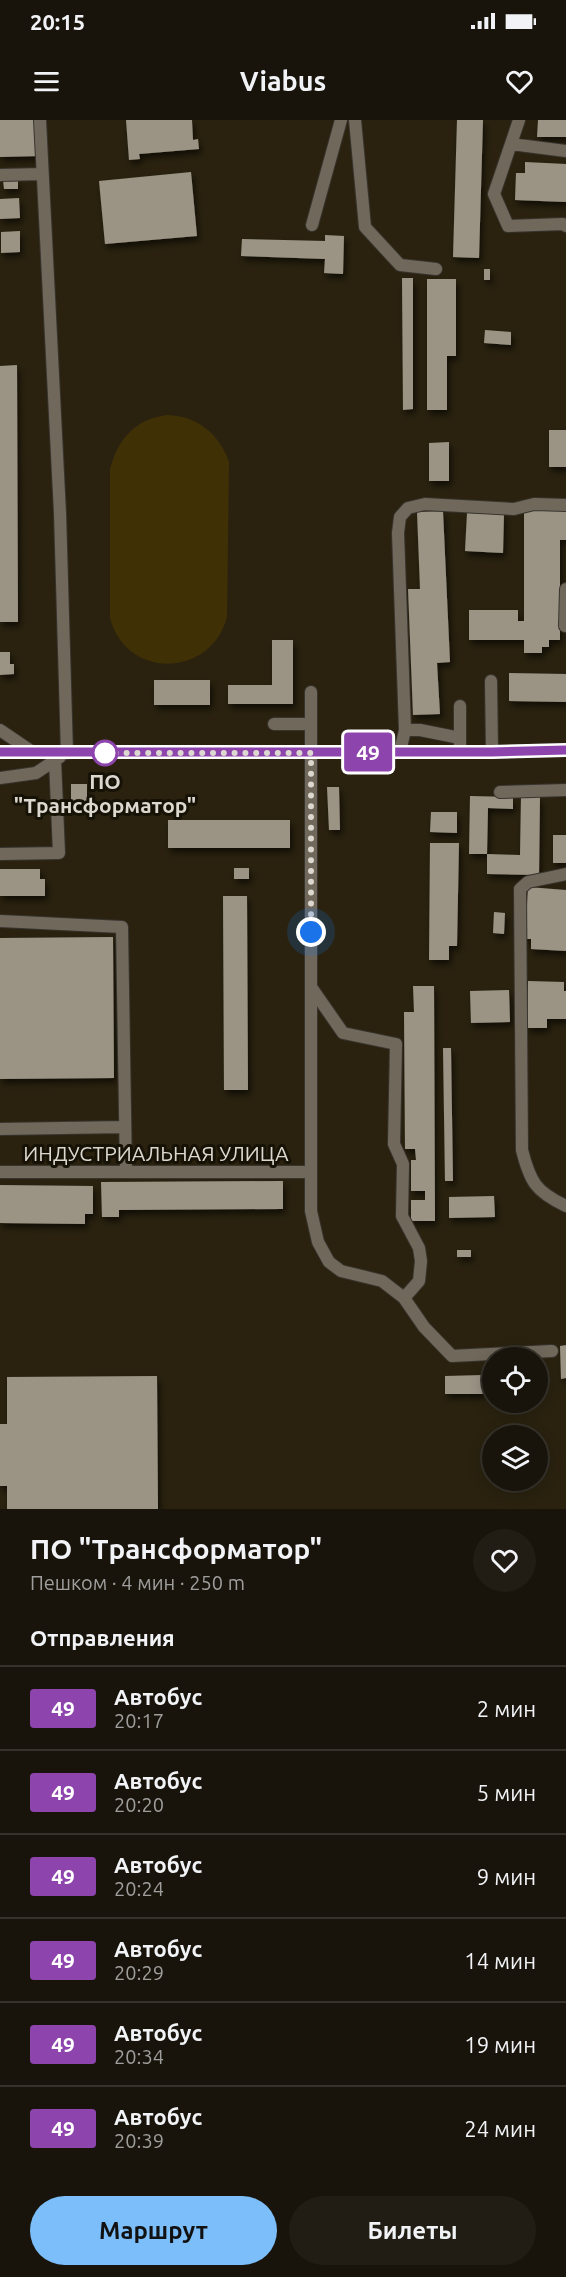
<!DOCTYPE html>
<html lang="ru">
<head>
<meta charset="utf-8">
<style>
	:root { --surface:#18140b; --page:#211d14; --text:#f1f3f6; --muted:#9f9e9d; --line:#36332c; --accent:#7cbef9 }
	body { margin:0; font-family:Ubuntu,sans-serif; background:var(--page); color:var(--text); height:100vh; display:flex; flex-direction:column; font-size:22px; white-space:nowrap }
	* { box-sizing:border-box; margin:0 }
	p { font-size:20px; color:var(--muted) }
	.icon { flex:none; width:33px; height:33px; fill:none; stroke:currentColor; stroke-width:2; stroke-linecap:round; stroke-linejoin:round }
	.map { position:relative; height:1389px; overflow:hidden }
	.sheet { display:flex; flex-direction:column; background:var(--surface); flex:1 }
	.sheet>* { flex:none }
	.badge { padding:0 12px; border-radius:4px; font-size:21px; line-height:39px }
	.fabs { position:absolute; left:482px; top:1227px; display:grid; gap:12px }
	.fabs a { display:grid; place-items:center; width:66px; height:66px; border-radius:50%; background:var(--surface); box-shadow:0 3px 15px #0003,0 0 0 2px var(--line); font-size:30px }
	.you { position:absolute; width:30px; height:30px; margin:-15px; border:4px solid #fff; border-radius:50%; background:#1a73e8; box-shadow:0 0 0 9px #1a73e833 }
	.map>.badge { position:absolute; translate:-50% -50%; box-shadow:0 0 0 3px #fff }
	h2 { padding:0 30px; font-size:22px; line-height:54px }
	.round { display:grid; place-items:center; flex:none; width:63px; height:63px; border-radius:32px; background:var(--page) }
	.headline { display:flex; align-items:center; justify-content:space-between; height:102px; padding:0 30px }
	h1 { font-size:28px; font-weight:700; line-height:45px }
	.action { display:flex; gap:12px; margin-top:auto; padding:12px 30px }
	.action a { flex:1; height:69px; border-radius:36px; background:var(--accent); color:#111; font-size:24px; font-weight:700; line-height:69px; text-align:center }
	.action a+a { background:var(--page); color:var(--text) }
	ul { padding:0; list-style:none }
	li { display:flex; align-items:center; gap:18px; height:84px; padding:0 30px; border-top:2px solid var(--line) }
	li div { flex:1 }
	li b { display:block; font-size:22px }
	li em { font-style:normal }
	li .badge { min-width:66px; font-weight:700; text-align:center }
	.status { display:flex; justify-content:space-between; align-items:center; height:42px; padding:0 30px; background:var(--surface); direction:ltr }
	.status svg { height:16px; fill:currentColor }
	header { display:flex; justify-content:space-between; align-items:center; height:78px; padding:0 30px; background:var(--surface); font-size:27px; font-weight:700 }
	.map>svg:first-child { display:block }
	.built { fill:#2a220f; fill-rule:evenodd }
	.green { fill:#403006 }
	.building { fill:#9b9485; filter:url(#shadow) }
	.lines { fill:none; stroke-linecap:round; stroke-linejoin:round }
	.minor-casing { stroke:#38342e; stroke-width:14 }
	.minor { stroke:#70695b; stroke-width:12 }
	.line-casing { stroke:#fff; stroke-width:14 }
	.line { stroke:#8e44ad; stroke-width:9 }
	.walk { stroke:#dcd8d0; stroke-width:6; stroke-dasharray:0 10.8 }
	.stop-dot { fill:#fff; stroke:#8e44ad; stroke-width:3 }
	.labels { text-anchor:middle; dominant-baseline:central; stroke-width:6; stroke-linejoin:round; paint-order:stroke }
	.stop-label { font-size:21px; font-weight:bold; fill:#dcd8d0; stroke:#171206 }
	.street-label { font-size:21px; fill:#dcd8d0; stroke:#171206 }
</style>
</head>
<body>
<div class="status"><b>20:15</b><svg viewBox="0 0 49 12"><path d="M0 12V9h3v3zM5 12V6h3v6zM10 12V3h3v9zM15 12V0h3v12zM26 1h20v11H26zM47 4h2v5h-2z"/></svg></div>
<header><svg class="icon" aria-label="menu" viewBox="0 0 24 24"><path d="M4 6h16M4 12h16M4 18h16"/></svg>Viabus<svg class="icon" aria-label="heart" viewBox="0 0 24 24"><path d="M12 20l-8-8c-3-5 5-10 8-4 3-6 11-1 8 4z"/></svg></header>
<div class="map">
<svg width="566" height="1389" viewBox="0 0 566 1389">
	<defs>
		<filter id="shadow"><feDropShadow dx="2.5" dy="4.5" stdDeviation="3" flood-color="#0009"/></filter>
	</defs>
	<rect width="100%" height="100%" fill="#201b0f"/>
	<path class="built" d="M0,0h566v1389h-566zM492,1238h45v44h-45zM492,1316h45v44h-45z"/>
	<path class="green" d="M167,295c31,1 52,19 62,47l-2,155c-16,61 -101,63 -117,1v-149c8,-31 26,-50 57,-54z"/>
	<path class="building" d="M0,0h39l1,36 -40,1z
		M126,0h66l1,20 5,-1 1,10 -60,5 1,5 -11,1z
		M457,0h26l-4,138 -26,-1z
		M538,0h28v17h-29z
		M525,42l41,2v38l-51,-2 1,-27h9z
		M191,52l6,64 -92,8 -6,-63z
		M3,60h15v9h-14z
		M19,78l1,20 -20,1v-20z
		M20,111v21l-19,1v-21z
		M325,115l19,1 -1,38 -19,-1 1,-14 -84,-3 1,-17 83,2z
		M484,149h6v11h-6z
		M402,158h11v131l-10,1z
		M427,159h29v77h-9v54h-20z
		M485,210l26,2v13l-27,-2z
		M17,245l1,257h-18v-256z
		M549,310h17v37h-17z
		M449,322v39h-20v-38z
		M443,391l7,151 -13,1 3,51 -27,1 -5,-126h12l-3,-77z
		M524,391h42v29h-6v100h-11v7h-7v6h-18v-13h-55v-30h49v11h6z
		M467,393l37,1 -1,39 -38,-2z
		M272,520h21v64h-65v-19h44z
		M0,532h10v12h4v10l-14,1z
		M509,553l57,1v28l-57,-1z
		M154,560h56v25h-56z
		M71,664h16v22h-16z
		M327,667h12l1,43h-11z
		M470,676l43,1v12l-25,-1 -1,46h-18z
		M521,677h19l-1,78 -52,-1v-20l33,1z
		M431,692h26v21l-27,-1z
		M168,700h122v28h-122z
		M553,715h13v28h-13z
		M430,723h29l-2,103h-8v14h-20z
		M234,748h15v11h-15z
		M0,749h40v10h5v17h-45z
		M528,767l38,3v61l-35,-2v-10h-6z
		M223,776h24l1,194h-24z
		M494,792l11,1 -1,21 -11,-1z
		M113,817l1,141 -114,1v-141z
		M528,861l36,1v9h2v28h-19v9h-20z
		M413,866h21l1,235h-24v-21h14v-9h-14v-31h5l-1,-11h-10l-1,-137h10z
		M509,870l1,32 -39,1 -1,-32z
		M443,928h8l2,133h-8z
		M283,1061v28l-164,1v7h-17l-1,-35z
		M0,1065l93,1v28h-8v10l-85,-1z
		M494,1076l1,21 -46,1v-21z
		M457,1130h14v7h-14z
		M566,1225v33l-5,1 -1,-33z
		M483,1255v19h-38v-18z
		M157,1256l1,133h-151v-23h-7v-62h7v-47z"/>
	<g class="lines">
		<defs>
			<path id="minor" d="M40,0l20,393 7,240
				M355,0l10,107 35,38 36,4
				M519,0l-25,74 14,32 55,-2 3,2
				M511,24l55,7
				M0,55l42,-1
				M312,105l29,-105
				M565,506l1,-37
				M491,561l1,71
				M311,572v519l7,31 11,20 12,9 41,10 22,17 20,29 28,29 100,-5
				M274,604h37
				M0,610l31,21
				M405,610h15l40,8
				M460,625v-39
				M0,632h492l74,-2
				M400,632l5,-22 -7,-197 2,-16 8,-9 17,-4 89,5 20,-5 32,1
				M0,658l36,-5 24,-16
				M500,672l66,-2
				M0,734l59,-1 -4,-93
				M566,754l-38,8 -8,7 2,261c8,32 14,42 44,56
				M0,801l122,6 4,245
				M311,867l32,46 53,11 -2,100 9,20 -1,52 17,32 2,13 -2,20 -15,17
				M0,1009l125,-2
				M0,1052h311"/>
		</defs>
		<use href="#minor" class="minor-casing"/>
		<use href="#minor" class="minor"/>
	</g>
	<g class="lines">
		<defs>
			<path id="line" d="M0,632h492l74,-2"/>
		</defs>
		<use href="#line" class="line-casing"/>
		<use href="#line" class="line"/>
		<path class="walk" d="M105,633h206v179"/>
	</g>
	<circle class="stop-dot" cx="105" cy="633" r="12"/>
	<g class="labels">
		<g class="stop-label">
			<text x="105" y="661">ПО<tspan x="105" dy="24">"Трансформатор"</tspan></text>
		</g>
		<g class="street-label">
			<text x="156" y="1033">ИНДУСТРИАЛЬНАЯ УЛИЦА</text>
		</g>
	</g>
</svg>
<div class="fabs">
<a><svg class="icon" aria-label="locate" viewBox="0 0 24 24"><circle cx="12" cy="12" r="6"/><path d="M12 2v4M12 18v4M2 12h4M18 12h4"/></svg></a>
<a><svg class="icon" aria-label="layers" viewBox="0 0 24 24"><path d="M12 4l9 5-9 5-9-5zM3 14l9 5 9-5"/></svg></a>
</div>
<div class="you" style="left:311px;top:812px"></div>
<b class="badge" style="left:368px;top:632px;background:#8e44ad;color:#fff">49</b>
</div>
<section class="sheet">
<div class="headline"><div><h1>ПО &quot;Трансформатор&quot;</h1><p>Пешком · 4 мин · 250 m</p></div><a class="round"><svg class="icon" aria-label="heart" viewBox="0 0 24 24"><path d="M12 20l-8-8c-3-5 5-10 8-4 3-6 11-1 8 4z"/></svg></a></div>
<h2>Отправления</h2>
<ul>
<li><span class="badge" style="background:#8e44ad;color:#fff">49</span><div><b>Автобус</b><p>20:17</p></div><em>2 мин</em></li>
<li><span class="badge" style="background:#8e44ad;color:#fff">49</span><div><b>Автобус</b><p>20:20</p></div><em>5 мин</em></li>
<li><span class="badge" style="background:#8e44ad;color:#fff">49</span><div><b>Автобус</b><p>20:24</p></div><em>9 мин</em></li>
<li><span class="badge" style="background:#8e44ad;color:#fff">49</span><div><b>Автобус</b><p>20:29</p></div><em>14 мин</em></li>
<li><span class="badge" style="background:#8e44ad;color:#fff">49</span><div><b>Автобус</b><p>20:34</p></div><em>19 мин</em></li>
<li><span class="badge" style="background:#8e44ad;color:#fff">49</span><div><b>Автобус</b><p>20:39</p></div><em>24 мин</em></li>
</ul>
<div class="action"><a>Маршрут</a><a>Билеты</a></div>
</section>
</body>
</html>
